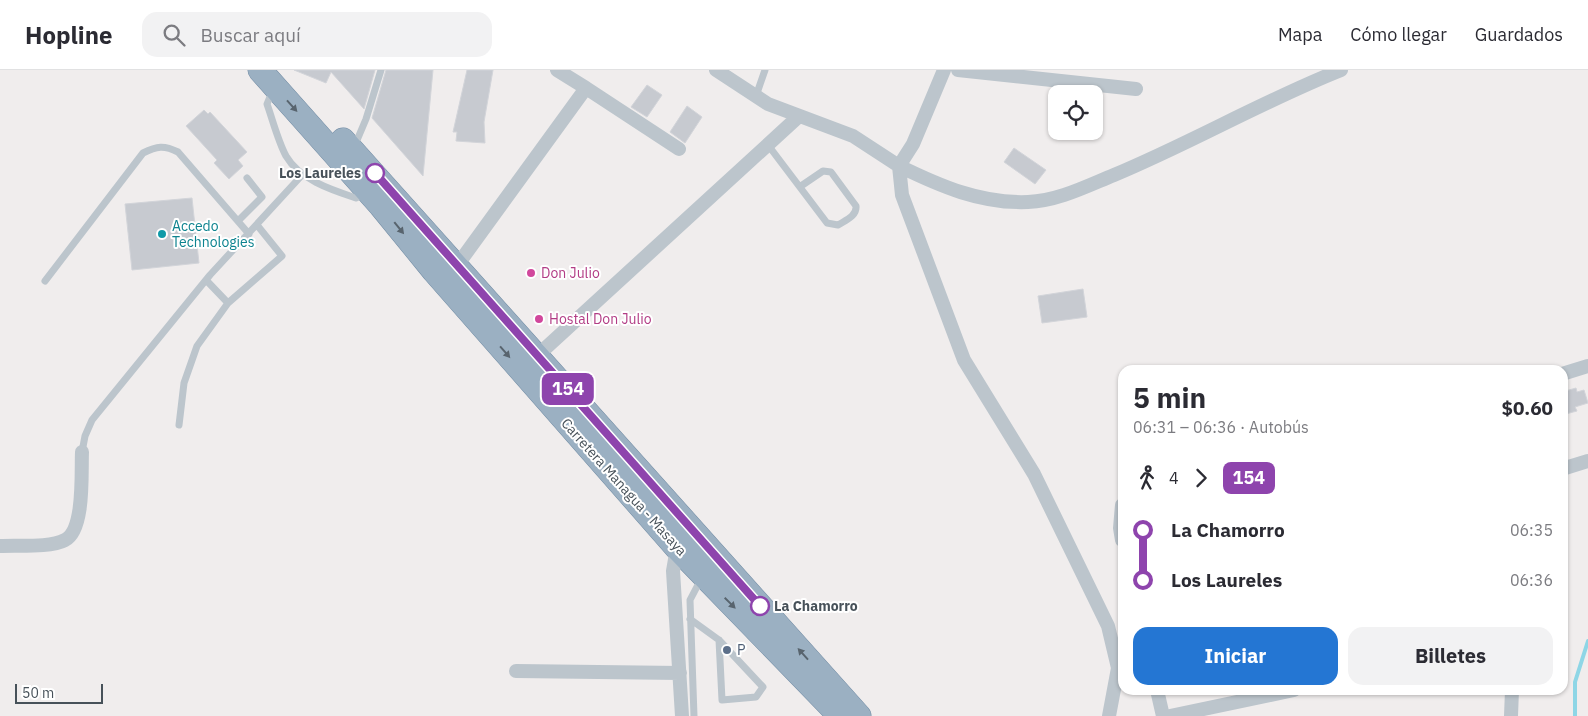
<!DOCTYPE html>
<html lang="es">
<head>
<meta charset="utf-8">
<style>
	:root { --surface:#fff; --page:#f2f2f3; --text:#2b2b33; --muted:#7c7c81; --line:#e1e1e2; --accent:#2476d3 }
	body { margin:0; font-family:"IBM Plex Sans",sans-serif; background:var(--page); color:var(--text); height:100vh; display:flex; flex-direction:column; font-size:19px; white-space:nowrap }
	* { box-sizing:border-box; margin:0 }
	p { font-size:16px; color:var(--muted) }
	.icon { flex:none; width:28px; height:28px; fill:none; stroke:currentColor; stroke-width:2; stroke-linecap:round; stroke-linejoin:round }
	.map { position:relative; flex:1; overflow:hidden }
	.side { position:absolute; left:1118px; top:295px; width:450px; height:330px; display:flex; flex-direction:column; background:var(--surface); border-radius:15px; box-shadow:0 1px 4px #0004 }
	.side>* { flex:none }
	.badge { padding:0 10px; border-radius:8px; font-size:18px; line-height:32px }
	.controls { position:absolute; left:1048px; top:15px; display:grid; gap:10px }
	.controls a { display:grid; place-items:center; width:55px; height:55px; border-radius:10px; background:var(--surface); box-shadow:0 1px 4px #0004; font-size:25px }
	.scale { position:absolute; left:15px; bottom:12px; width:88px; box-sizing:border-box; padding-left:5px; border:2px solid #475159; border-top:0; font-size:14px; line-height:18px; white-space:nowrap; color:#475159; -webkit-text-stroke:4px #fff; paint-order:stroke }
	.map>.badge { position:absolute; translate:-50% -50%; box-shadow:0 0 0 2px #fff }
	.legs { display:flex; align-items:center; gap:8px; height:55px; padding:0 15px; font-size:16px }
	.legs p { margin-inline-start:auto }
	.overview { display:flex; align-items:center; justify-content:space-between; height:85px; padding:0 15px }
	h1 { font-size:28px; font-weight:700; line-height:38px }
	.action { display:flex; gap:10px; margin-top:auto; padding:10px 15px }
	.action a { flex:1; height:58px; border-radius:15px; background:var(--accent); color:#fff; font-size:20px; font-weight:700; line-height:58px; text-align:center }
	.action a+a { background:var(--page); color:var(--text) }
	ul { padding:0 15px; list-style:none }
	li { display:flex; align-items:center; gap:18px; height:50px; font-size:19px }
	li i { display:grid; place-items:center; width:8px; height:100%; margin:0 6px; background:currentColor }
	li i::after { content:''; width:12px; height:12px; margin:-6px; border:4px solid; border-radius:50%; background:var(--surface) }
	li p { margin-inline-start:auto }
	li:first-child i { background:linear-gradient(#0000 50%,currentColor 0) }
	li:last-child i { background:linear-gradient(currentColor 50%,#0000 0) }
	header { display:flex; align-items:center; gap:30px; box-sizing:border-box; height:70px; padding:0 25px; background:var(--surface); border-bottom:1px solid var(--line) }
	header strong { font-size:24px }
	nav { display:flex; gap:28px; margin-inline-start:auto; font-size:18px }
	.search { width:350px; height:45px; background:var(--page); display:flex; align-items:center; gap:12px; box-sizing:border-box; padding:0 18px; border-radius:15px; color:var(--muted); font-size:19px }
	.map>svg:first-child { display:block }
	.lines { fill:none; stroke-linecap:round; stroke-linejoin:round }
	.stream { stroke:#8ed6e6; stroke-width:4 }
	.building { fill:#c7cad0; stroke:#d2d4d9 }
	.trunk-casing { stroke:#738da5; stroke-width:25 }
	.service { stroke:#bcc5cc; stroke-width:7 }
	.minor { stroke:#bcc5cc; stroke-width:14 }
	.trunk { stroke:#9bb0c2; stroke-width:24 }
	.oneway { fill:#58646e }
	.line-1-casing { stroke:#fff; stroke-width:11 }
	.line-1 { stroke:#8e44ad; stroke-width:8 }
	.stop-1-dot { fill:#fff; stroke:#8e44ad; stroke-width:2.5 }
	.culture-dot { fill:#0f9aa8; stroke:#fff; stroke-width:2 }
	.hotel-dot { fill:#d1479c; stroke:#fff; stroke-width:2 }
	.service-dot { fill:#5c6f8a; stroke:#fff; stroke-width:2 }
	.labels { text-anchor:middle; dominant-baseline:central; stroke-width:4; stroke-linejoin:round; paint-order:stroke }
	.stop-label { font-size:14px; font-weight:bold; fill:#475159; stroke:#fff; text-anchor:end }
	.culture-label { font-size:14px; fill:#0d838f; stroke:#fff; text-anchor:start }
	.hotel-label { font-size:14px; fill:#b23c85; stroke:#fff; text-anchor:start }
	.street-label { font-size:14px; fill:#475159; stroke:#fff }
	.service-label { font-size:14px; fill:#4e5e75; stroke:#fff; text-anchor:start }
</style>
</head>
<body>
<header>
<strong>Hopline</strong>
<div class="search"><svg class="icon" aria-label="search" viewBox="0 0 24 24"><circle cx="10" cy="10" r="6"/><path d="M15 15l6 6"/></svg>Buscar aquí</div>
<nav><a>Mapa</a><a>Cómo llegar</a><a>Guardados</a></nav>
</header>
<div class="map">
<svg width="1588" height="646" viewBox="0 0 1588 646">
	<rect width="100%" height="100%" fill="#f0eded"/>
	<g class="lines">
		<path class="stream" d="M1575,646v-34l13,-41"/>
	</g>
	<path class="building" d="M294,0h81l-11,39 -33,-37 -5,11z
		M386,0h47l-10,106 -51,-58z
		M467,0h26l-9,52 1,21 -29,-2 1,-9h-4z
		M647,15l15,10 -15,22 -16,-10z
		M687,36l15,11 -17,26 -15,-11z
		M204,40l4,4 2,-2 37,40 -9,8 5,6 -14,13 -15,-16 3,-3 -31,-34z
		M1014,78l32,22 -11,14 -31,-22z
		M192,128l7,65 -67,7 -7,-66z
		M1083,219l4,28 -45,6 -4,-27z
		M1576,318l1,4 7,-2 4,13 -13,4 2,4 -15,4v-23z"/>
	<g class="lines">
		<defs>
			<path id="trunk" d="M260,0l121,136 53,65 243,277 163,168
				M343,70l516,576"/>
		</defs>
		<use href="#trunk" class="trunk-casing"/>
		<path class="service" d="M272,22l-5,12c6,17 11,37 19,52 14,24 46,34 70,42l9,-4
			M756,26l9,-26
			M355,75l11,-26 15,-49
			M768,75l59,78 11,2c8,-5 19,-9 18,-19l-25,-34 -8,-1 -22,15
			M238,151l24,-24 -15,-19
			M206,210l22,23
			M45,211l98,-128c14,-7 21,-8 35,-1l71,82
			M179,355l5,-42 13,-37 31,-43 54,-47 -25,-31
			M82,382l3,-16 7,-16 118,-145 93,-101
			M690,549l29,21 44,47 -7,10 -34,3 -3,-60
			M694,646l-4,-116 11,-21"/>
		<path class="minor" d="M557,0l29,18
			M716,0l52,34 85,32 46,30 3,29 62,165 70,114 74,152 10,42 -9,48
			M944,0l-31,74 -14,22c41,20 82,38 129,36 30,-1 59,-16 86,-27 77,-32 149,-74 227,-105
			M958,0l178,19
			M456,197l130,-179 93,61
			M538,285l260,-238
			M1562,304l26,-8
			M1562,399l26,-8
			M1122,435l-2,23 2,12
			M0,476c18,-1 50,2 65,-6 20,-10 16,-68 17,-88
			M677,478l-4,23 9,145
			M516,601l164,2
			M1157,620l6,26
			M1170,646l124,-26
			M1511,646l1,-26"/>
		<use href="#trunk" class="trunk"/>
	</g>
	<defs><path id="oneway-solid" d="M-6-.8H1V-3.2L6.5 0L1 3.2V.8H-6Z" transform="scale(1.25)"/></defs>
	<g class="oneway">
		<use href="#oneway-solid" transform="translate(292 36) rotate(48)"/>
		<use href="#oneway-solid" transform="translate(399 158) rotate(51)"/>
		<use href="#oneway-solid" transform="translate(505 282) rotate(49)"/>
		<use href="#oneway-solid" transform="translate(730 533) rotate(45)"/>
		<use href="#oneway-solid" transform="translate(803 584) rotate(-132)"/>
	</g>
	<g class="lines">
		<defs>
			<path id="line-1" d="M375,103l385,433"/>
		</defs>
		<use href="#line-1" class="line-1-casing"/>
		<use href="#line-1" class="line-1"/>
	</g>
	<g class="stop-1-dot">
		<circle cx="375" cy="103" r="9"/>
		<circle cx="760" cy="536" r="9"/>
	</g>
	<circle class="culture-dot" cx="162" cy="164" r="5"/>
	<g class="hotel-dot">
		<circle cx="531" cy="203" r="5"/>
		<circle cx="539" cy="249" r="5"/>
	</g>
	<circle class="service-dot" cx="727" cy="580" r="5"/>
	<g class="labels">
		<g class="stop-label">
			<text x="361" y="103">Los Laureles</text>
			<text x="774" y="536" text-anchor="start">La Chamorro</text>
		</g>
		<g class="culture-label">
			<text x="172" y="156">Accedo<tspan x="172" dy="16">Technologies</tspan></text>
		</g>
		<g class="hotel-label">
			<text x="541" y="203">Don Julio</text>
			<text x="549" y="249">Hostal Don Julio</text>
		</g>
		<g class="street-label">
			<text transform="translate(624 417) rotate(48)">Carretera Managua - Masaya</text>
		</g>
		<g class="service-label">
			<text x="737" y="580">P</text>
		</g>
	</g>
</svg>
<div class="controls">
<a><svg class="icon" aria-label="locate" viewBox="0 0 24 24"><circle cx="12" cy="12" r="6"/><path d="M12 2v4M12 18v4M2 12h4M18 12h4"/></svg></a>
</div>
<div class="scale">50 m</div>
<b class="badge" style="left:568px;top:319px;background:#8e44ad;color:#fff">154</b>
<section class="side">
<div class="overview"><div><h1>5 min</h1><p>06:31 – 06:36 · Autobús</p></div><b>$0.60</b></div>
<div class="legs"><svg class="icon" aria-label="walk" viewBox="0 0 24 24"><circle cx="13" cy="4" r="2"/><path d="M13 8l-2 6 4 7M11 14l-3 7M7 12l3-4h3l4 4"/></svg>4<svg class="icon" aria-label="forward" viewBox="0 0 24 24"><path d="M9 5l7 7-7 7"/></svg><b class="badge" style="background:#8e44ad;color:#fff">154</b></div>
<ul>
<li><i style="color:#8e44ad"></i><b>La Chamorro</b><p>06:35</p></li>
<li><i style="color:#8e44ad"></i><b>Los Laureles</b><p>06:36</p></li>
</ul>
<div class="action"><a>Iniciar</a><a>Billetes</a></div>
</section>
</div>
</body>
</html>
